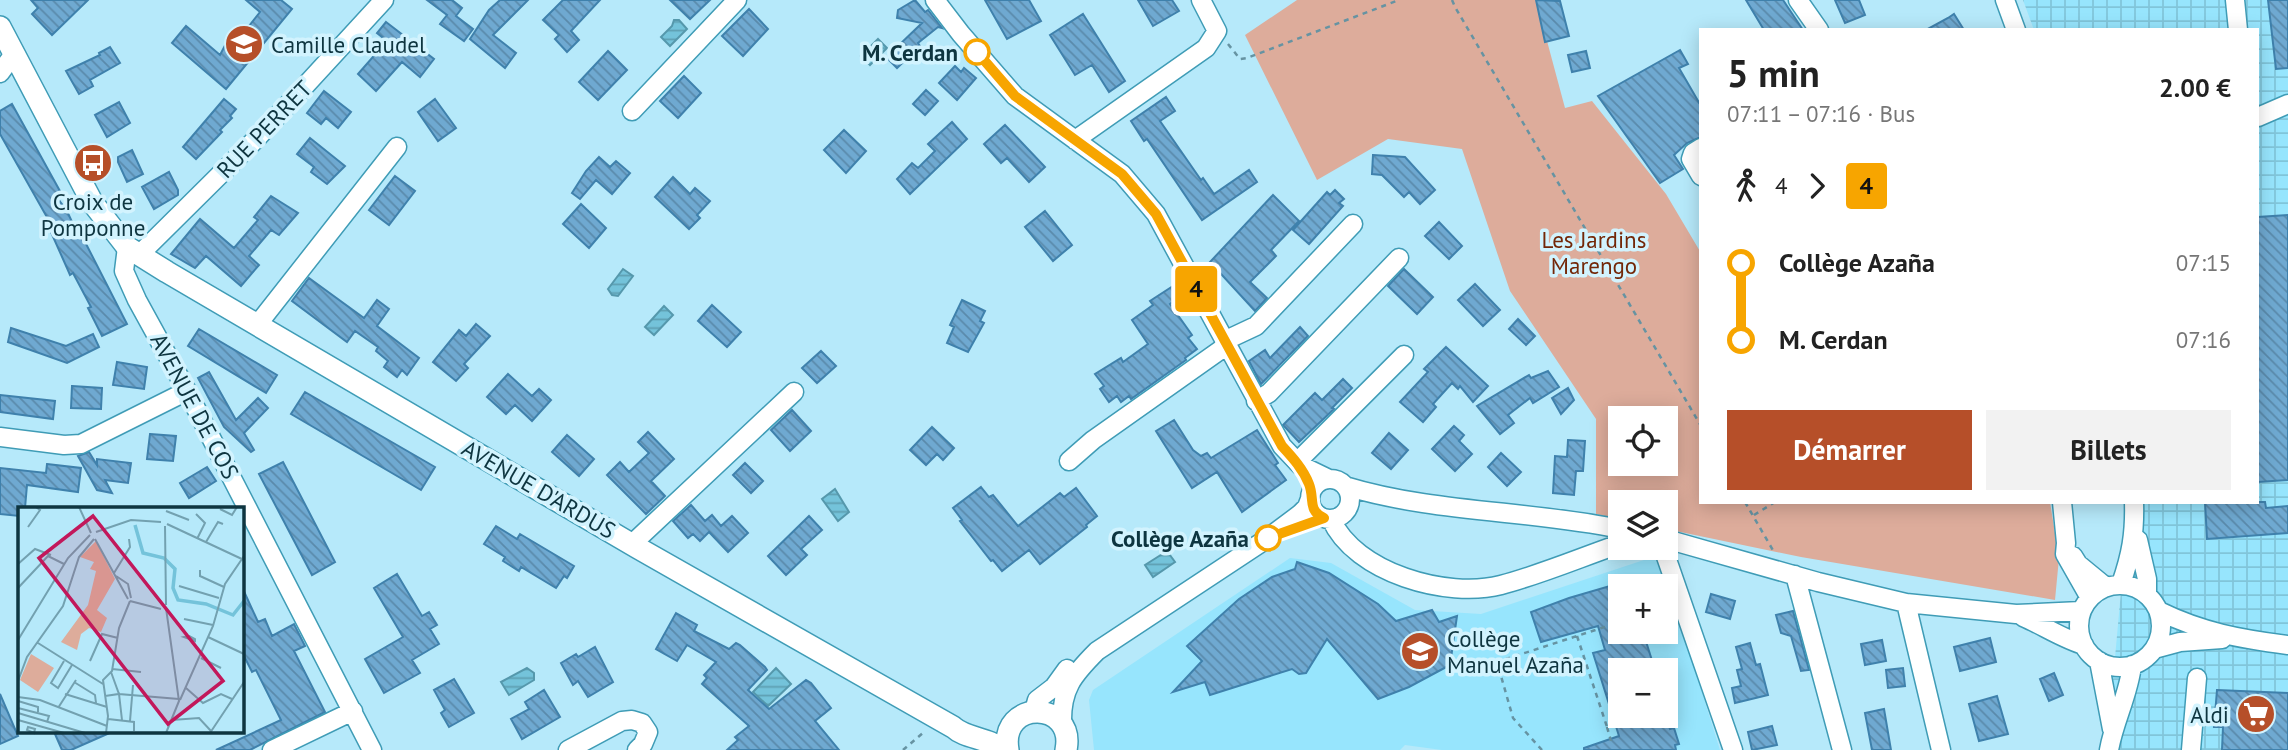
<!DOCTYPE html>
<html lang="fr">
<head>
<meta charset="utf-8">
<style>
	:root { --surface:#fff; --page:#f2f2f2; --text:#222; --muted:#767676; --accent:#b64f29 }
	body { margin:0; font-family:"PT Sans",sans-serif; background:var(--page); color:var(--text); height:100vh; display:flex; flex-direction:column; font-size:26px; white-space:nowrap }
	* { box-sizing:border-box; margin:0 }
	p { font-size:23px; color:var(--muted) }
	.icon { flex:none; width:38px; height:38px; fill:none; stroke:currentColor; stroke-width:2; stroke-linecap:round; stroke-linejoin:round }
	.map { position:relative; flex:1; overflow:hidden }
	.sheet { position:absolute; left:1699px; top:28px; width:560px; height:476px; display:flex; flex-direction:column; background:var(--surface); border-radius:0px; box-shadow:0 4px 18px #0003 }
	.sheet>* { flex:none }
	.badge { padding:0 14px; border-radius:5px; font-size:24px; line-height:46px }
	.tools { position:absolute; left:1608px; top:406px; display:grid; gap:14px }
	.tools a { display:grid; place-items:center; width:70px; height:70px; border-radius:0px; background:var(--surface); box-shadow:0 4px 18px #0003; font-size:35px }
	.map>.badge { position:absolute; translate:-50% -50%; box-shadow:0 0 0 4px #fff }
	.legs { display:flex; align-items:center; gap:10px; height:77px; padding:0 28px; font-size:23px }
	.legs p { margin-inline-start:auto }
	.head { display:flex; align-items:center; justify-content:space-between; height:119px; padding:0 28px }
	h1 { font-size:38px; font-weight:800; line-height:52px }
	.cta { display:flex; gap:14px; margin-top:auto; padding:14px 28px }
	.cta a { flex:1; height:80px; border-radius:0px; background:var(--accent); color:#fff; font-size:28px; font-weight:800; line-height:80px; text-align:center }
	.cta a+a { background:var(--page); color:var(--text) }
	ul { padding:0 28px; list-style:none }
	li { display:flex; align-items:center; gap:24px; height:77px; font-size:26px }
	li i { display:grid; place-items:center; width:10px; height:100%; margin:0 9px; background:currentColor }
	li i::after { content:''; width:18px; height:18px; margin:-9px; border:5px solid; border-radius:50%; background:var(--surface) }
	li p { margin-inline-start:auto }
	li:first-child i { background:linear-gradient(#0000 50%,currentColor 0) }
	li:last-child i { background:linear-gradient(currentColor 50%,#0000 0) }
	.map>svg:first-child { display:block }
	.built { fill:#97e5fd; fill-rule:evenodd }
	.industrial { fill:url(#industrial-grid) }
	.garden { fill:#ddac9b; fill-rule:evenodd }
	.water { fill:url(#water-rules); stroke:#5598ac; stroke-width:2 }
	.building { fill:url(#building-back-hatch); stroke:#3f81ac; stroke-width:2 }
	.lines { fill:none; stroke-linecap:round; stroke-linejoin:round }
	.minor-casing { stroke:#3f9cb6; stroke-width:21 }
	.major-casing { stroke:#3f9cb6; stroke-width:24 }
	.path { stroke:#6693a2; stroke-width:2.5; stroke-dasharray:5 5; stroke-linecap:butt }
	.minor { stroke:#fff; stroke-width:18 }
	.major { stroke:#fff; stroke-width:21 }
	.line-1-casing { stroke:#fff; stroke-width:16 }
	.line-1 { stroke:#f7a500; stroke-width:10 }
	.stop-1-dot { fill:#fff; stroke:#f7a500; stroke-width:3.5 }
	.labels { text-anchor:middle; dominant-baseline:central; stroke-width:7; stroke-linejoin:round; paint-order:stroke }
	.poi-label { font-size:23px; fill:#0e3540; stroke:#d2f3fe; text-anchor:start }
	.stop-label { font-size:23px; font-weight:bold; fill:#0e3540; stroke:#d2f3fe; text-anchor:end }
	.street-label { font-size:23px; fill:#0e3540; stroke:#d2f3fe }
	.park-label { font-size:23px; fill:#732708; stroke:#d2f3fe }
	.inset-river { fill:none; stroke:#74c3da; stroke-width:3.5 }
	.inset-road { fill:none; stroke:#73a1b0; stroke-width:2 }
	.view { fill:#c2185b; fill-opacity:0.15; stroke:#c2185b; stroke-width:3.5 }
	.inset-edge { fill:none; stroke:#0e3540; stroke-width:3.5 }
</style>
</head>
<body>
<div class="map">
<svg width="2288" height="750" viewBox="0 0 2288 750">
	<defs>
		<pattern id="industrial-grid" width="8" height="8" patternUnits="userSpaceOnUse" patternTransform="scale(1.75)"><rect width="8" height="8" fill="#97e5fd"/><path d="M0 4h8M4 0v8" fill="none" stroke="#81c5da"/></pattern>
		<pattern id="water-rules" width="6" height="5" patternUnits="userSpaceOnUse" patternTransform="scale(1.75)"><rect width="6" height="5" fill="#74c3da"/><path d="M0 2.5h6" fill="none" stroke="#5e9fb2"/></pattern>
		<pattern id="building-back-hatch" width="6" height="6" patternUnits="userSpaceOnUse" patternTransform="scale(1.75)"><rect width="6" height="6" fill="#6fa9d1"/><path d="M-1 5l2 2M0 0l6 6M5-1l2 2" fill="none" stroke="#5a8aab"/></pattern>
	</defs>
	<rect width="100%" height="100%" fill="#b6e9fa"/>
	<path class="built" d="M1659,555l61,195h-278l-37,-5 -5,5h-306l-5,-50 4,-10 197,-132 41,5 84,47 66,4zM1620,586h46v46h-46zM1620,670h46v46h-46z"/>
	<path class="industrial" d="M2023,0h265v750h-188l13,-70 16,-178h129v-472h-224z"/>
	<path class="garden" d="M1297,0h239l29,108 27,-7 74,93 35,59v249h349l9,56 -4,42 -254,-43 -135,-28v-27h-46v17l-24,-5v-95l-86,-128 -48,-142 -74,-10 -71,41 -72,-145zM1620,418h46v46h-46z"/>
	<path class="water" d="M674,20h5l8,9 -17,17 -9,-9 11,-11z
		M878,39l9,9 -17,17 -9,-9z
		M623,269l10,7 -15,20 -6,-1 -4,-6z
		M664,306l9,9 -19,20 -9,-8z
		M835,489l14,23 -11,9 -16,-22z
		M1167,551l8,11 -22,15 -8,-12z
		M527,668l7,5v7l-25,15 -8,-13z
		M776,668l15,16 -23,22 -15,-14z"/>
	<path class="building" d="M31,0h57l-36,35 -20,-21 6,-6z
		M246,0h35l11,9 -66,80 -54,-46 14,-17 34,29 11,-21 11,-6 3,3 15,-19z
		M427,0h25l10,8 -6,8 17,13 -9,12 -24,-17 7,-9z
		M500,0h28l-35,35 23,18 -11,15 -35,-29 19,-29z
		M563,0h37l-29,31 8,9 -12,12 -12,-13 4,-4 -16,-15z
		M670,0h40l-20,19z
		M915,0l10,12 3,-2 14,18 -4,-1 -20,16 2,3 -23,22 -9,-9 12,-11 -2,-2 24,-23 -25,-5 1,-8z
		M985,0h44l12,21 -34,18z
		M1138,0h34l7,11 -26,15z
		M1536,0l24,1 9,35 -24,6z
		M1746,0h37l20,30h-39z
		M1835,0h24l6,15 -20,8z
		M2268,0h20v68l-12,1z
		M749,9l19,20 -25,27 -21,-20z
		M1083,14l42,67 -16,11 -17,-27 -17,10 -25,-40z
		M1954,14l10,16h-38l22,-12z
		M386,22l48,37 -14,18 -18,-15 -26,29 -18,-17 29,-33 -10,-8z
		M110,47l10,16 -30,17 3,6 -14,8 -13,-23 34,-16 -1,-2z
		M1680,50l8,14 -9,4 22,38v31l-14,6 -13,12 9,14 -23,14 -62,-87z
		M608,51l19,19 -29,30 -19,-18z
		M1586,51l4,17 -18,4 -4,-17z
		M955,66l6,6 3,-4 12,10 -19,22 -18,-17z
		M684,76l17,17 -23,25 -18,-17z
		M926,90l12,11 -13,14 -12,-11z
		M324,91l27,21 -13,16 -12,-10 -5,6 -14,-11z
		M1166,97l9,14 -15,10 41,59 2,-2 11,16 35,-24 8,12 -55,38 -55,-81 -3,2 -13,-20z
		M224,99l12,10 -6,7 2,2 -12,12 2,2 -26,27 -13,-12z
		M435,99l21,29 -18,13 -20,-29z
		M119,102l11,21 -23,14 -12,-22z
		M12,104l49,89 -5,3 11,15 12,26 3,-1 45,88 -25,12 -14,-28 3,-1 -18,-34 -3,2 -3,-7 -21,-47 2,-2 -48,-85v-23z
		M952,122l15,17 -57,55 -13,-15 15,-16 6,5 17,-17 -7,-7z
		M1005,125l40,42 -16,15 -22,-24 -6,5 -17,-19z
		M844,130l22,21 -20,22 -22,-23z
		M310,138l35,28 -18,18 -16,-12 3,-5 -17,-13z
		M132,150l11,24 -16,8 -9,-20v-5z
		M1373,155l32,2 30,33 -15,14 -11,-12 -5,5 -22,-22 -10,-1z
		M599,157l11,10 6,-6 14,12 -18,21 -16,-14 -16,19 -8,-6 14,-22z
		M169,172l9,18v5l-24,14 -12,-22z
		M395,176l20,15 -26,34 -20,-15z
		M673,177l17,17 5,-6 15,13 -13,14 3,3 -11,11 -34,-32z
		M1335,190l9,9 -5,4 4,3 -34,38 -16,-14 34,-38 3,3z
		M1273,195l26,26 -28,29 5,6 -26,26 17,16 -12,13 -45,-49z
		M271,196l27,17 -19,22 -8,-5 -22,26 10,9 -18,21 -35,-30 -11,12 -24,-14 29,-35 34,29 24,-28 -4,-3z
		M581,204l25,24 -17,20 -26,-24z
		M1045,211l27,34 -19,16 -28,-34z
		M2288,215v265l-30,2v-265z
		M1439,222l23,24 -13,13 -24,-23z
		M1404,269l29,28 -16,17 -29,-28z
		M309,278l55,40 13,-18 12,9 -12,17 42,32 -12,17 -5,-5 -5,7 -13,-10 4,-6 -12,-10 2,-4 -23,-16 -8,11 -55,-41z
		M1475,284l25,26 -17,16 -25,-26z
		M1173,286l8,10 -11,8 22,31 -4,3 9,11 -12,9 1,2 -55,39 -2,-3 -8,6 -4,-6 -8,6 -9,-13 4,-3 -9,-12 26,-16 2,4 25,-18 -16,-24 21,-15 -3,-4z
		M962,300l23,11 -5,10 4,2 -16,29 -21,-9 7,-16 -4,-2z
		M712,305l29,27 -14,15 -29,-26z
		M1518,319l17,17 -9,9 -17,-16z
		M476,324l14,12 -26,28 4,4 -12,13 -23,-19 26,-32 7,6z
		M1300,327l8,9 -47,48 -12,-23 16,-11 5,8z
		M11,328l55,18 27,-12 6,13 -32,16 -59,-21z
		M199,329l78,46 -11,18 -78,-47z
		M1446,347l42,39 -15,16 -13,-16 -2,3 -6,-6 -19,21 3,3 -13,15 -23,-20 28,-30 -4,-3z
		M821,351l15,15 -19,17 -15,-15z
		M117,362l30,5 -3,22 -31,-4z
		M1548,371l11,16 -26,16 -3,-5 -22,17 6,8 -14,11 -23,-28 52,-31 2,3z
		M209,372l27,48 22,-22 10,10 -24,25 10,17 -3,2 -27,-25 -26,-49z
		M508,374l24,22 7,-7 12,11 -19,21 -17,-16 -9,9 -19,-17z
		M1343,379l9,9 -20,20 2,1 -35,33 -16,-17 32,-32 7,7z
		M72,386l30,2 -1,21 -30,-1z
		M1568,388l6,12 -13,14 -9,-16z
		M305,392l130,75 -14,23 -130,-76z
		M0,395l55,6 -2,18 -53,-7z
		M792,410l19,21 -21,20 -19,-21z
		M1174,420l19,30 8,6 6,-3 4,5 46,-28 21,33 -3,2 11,15 -44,32 -25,-40 -25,16 -36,-57z
		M1454,426l10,9 -5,6 13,13 -17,17 -23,-22z
		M932,427l22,21 -11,12 -6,-6 -11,11 -16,-15z
		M648,432l26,27 -23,22 14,15 -19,18 -39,-39 13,-13 9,10 20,-19 -11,-11z
		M1389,433l19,17 -17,19 -19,-16z
		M150,434l26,2 -3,25 -26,-2z
		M567,435l27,24 -15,17 -27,-24z
		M1568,440l17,1 -2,30h-7l-2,24 -21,-2 2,-37 12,1z
		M89,452l8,13v-6l34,4 -3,20 -23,-3 7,13 -15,-3 -19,-34z
		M1501,453l20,19 -14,14 -19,-19z
		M283,462l52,100 -23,13 -53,-101z
		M745,463l18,18 -12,12 -18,-18z
		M47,464l34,4 -3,24 -51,-7 -2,23h-6v8l-19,-2v-46l46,5z
		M207,467l9,14 -27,17 -9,-15z
		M981,487l8,10 4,-2 25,31 42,-33 4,4 12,-9 21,28 -11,9 1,2 -47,37 -11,-14 -27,21 -9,-11 -2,1 -31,-40 2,-1 -9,-12z
		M2205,502h60l1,6 22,-2v27l-81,6z
		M691,505l14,16 7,-6 9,11 11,-10 16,17 -20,19 -19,-20 -9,9 -7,-7 -5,4 -15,-17z
		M809,516l13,14 -21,19 6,6 -21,20 -18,-19z
		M496,526l21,13 3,-5 54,32 -7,12 -3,-2 -8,12 -35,-21 -2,4 -16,-10 2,-4 -21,-13z
		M1297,562l32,11 49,31 18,17 36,-11 7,12 18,-6 -7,49 -41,22 -31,12 -51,-60 -21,34 -7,1 -7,-5 -82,26 -5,-13 -32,10 29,-31 -15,-15 52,-47 33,-22 23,-8z
		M397,574l25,42 7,-4 8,13 -7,4 9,15 -27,16 8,13 -36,20 -19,-34 38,-22 -29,-49z
		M1620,583v49h23l12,38h-35v46h45l5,13 4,-1 5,16 -4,1 1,5h-92v-2l35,-12 -26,-83 12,-3 -7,-24 -57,16 -10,-30 38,-14z
		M242,587l16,35 7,-3 7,17 22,-12 11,22 -11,5 31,61 -75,38h-34l65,-30 -25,-50 -4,2 -10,-20z
		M1711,594l24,7 -5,18 -24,-7z
		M1793,611l16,59 -8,1 -10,-35 -10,-3 -5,-18z
		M676,613l21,12 -3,6 35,18 7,-6 4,2 25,22 2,3 -19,20 21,19 37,-29 5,3 20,25 -16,13 24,29h-112l11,-10 -3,-3 14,-11 -47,-42 5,-6 -3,-3 12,-13 -29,-17 -10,16 -21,-12z
		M1990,638l6,24 -36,9 -6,-24z
		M1882,640l4,21 -21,4 -4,-21z
		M1750,643l6,22 4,-1 8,31 -33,8 -3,-15 9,-2 -4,-16 5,-1 -6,-22z
		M595,647l18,35 -25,15 -10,-16 -5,4 -12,-22 15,-9 2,3z
		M1903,668l2,18 -17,2 -2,-18z
		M2054,673l9,22 -14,6 -9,-22z
		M454,679l20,34 -25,14 -8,-14 4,-3 -11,-20z
		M544,690l16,27 -38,22 -11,-20 18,-10 -4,-7z
		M2217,690l71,3v57h-66l1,-23h-9z
		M0,694l18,42 -18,8z
		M1997,696l11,38 -29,7 -10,-37z
		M1884,709l7,41h-19l-7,-37z
		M1772,726l5,19 -25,5 -4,-18z
		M64,731h50l-43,19h-9l-7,-16z"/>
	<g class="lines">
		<defs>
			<path id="minor" d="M935,0l26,34 54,62 107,78 34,40 126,232 18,19 29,14
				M1798,0l21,30
				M2005,0l11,30
				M2235,0l3,30
				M0,73l14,-19
				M632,111l105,-111
				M2258,117l30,-13
				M1075,140l131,-92 11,-17 -16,-31
				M1701,148l-8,5 -2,6 10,17
				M127,247l-3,24 13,29 50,91 185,359
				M139,255l120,-119 125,-136
				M258,324l139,-177
				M1224,341l32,-15 97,-102
				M1256,401l13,-8 130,-135
				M0,437l64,8 17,-1 106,-53
				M1069,461l24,-21 133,-94
				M1297,462l107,-107
				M1310 499a20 20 0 1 1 40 0a20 20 0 1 1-40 0Z
				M1345,486c89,27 184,24 275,43
				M2062,502l4,41 -1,11 25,44
				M1331,519c24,54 116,80 170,66 38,-10 76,-26 113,-39l6,-9
				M1666,539l152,43 88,21 110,11 65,-3
				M2138,540l9,39v15
				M632,544l162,-152
				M1663,548l70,202
				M2073,556l5,8 28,23
				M1795,575l47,175
				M2121,584c10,-29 14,-50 13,-82
				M2079 626a41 41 0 1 1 82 0a41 41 0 1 1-82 0Z
				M1906,603l35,147
				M2159,611c43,21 81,28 129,34
				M2023,617c19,8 42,23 61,28
				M2154,649l26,-7 42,-3
				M2099,661l13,68
				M1034,711l3,-11 17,-13 13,-18
				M1062,724c-1,-35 11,-49 35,-73l171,-113 32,-24 7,-7 3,-8
				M272,750l81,-39
				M568,750l54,-29 10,-1 10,3 6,9 -5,12 -6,6
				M2109,750c5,-29 20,-56 23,-85
				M2191,750l6,-72"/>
			<path id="major" d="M0,27l92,175 35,45 40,25 471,276 315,179c13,12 35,10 49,23
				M1008,750c-9,-51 68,-50 58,0"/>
		</defs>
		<use href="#minor" class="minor-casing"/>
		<use href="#major" class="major-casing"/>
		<path class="path" d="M1452,0l3,7 246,419
			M1228,44l12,15 7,-1 152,-58
			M1745,502l29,50
			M1754,515l21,-13
			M1577,636l30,91 36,-11
			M1666,708h1
			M1607,727l4,14
			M903,750l21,-18
			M1542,750l-29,-32 -16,-56 123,-40"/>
		<use href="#minor" class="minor"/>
		<use href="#major" class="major"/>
	</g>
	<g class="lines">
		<defs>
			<path id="line-1" d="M977,52l38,44 107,78 34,40 126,232c11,12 21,23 27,38 6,15 -2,26 15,34l-56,20"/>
		</defs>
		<use href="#line-1" class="line-1-casing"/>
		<use href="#line-1" class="line-1"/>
	</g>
	<defs>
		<symbol id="school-disc" viewBox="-11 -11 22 22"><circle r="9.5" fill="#b64f29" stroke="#d2f3fe"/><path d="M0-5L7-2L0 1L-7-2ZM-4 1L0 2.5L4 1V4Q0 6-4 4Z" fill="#fff"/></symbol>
		<symbol id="bus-disc" viewBox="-11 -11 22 22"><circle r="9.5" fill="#b64f29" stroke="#d2f3fe"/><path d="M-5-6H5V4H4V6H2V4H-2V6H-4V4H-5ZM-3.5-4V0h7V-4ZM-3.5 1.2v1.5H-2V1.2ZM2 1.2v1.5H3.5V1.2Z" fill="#fff"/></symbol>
		<symbol id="supermarket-disc" viewBox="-11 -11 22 22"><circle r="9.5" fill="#b64f29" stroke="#d2f3fe"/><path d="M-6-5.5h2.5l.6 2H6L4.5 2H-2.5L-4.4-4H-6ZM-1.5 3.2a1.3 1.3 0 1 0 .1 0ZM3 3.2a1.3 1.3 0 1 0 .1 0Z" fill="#fff"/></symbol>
	</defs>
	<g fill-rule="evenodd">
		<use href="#school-disc" x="222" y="22" width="44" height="44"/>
		<use href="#bus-disc" x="71" y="141" width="44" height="44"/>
		<use href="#school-disc" x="1398" y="629" width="44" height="44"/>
		<use href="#supermarket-disc" x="2234" y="692" width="44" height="44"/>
	</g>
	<g class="stop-1-dot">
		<circle cx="977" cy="52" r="12"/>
		<circle cx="1268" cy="538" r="12"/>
	</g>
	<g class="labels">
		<g class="poi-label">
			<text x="271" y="44">Camille Claudel</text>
			<text x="93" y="201" text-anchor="middle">Croix de<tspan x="93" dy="26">Pomponne</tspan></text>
			<text x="1447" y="638">Collège<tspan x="1447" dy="26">Manuel Azaña</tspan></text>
			<text x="2229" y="714" text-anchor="end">Aldi</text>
		</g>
		<g class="stop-label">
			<text x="958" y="52">M. Cerdan</text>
			<text x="1249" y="538">Collège Azaña</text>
		</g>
		<g class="street-label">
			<text transform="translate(264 129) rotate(-46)">RUE PERRET</text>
			<text transform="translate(195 406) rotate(62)">AVENUE DE COS</text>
			<text transform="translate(539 489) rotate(30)">AVENUE D'ARDUS</text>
		</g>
		<g class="park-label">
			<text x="1594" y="239">Les Jardins<tspan x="1594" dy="26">Marengo</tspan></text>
		</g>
	</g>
	<g transform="translate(18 507)">
		<rect width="226" height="226" fill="#b6e9fa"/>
		<path d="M78,34l19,38 -18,31 10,8 -6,14 -12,-4 -8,6 -4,16 -16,-8 27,-37 8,-34 -6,-2 4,-7 -14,-5zM13,147l23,14 -16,24 -18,-12z" fill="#ddac9b"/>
		<path class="inset-river" d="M117,18l8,28 21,5 11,11 -2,19 5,12 28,4 27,11 11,-14"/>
		<path class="inset-road" d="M61,0l12,26M202,2l12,6 5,-8M148,4l23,9M178,7l9,9 -8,16M149,17l77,36M147,19l1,79M10,20l12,-17 -4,-3M78,25l35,-12 30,2M77,32l33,60M188,35l12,-20 5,2M0,57l17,-15 16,6M182,63v6l24,11M96,66l16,-26 -1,-8M98,69l12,8 3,14M161,79l40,12M0,81l30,-32 16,8M112,94l31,8M166,112l29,6M171,129l6,3v2l-11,-4zM190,130l36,17M0,133l50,-82 22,-23M20,136l65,41M183,151l20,10M46,154l-13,22 7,5 14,-23M72,154l12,-27 16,4M94,162l29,3M93,165l8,22 60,5M0,174l9,-24 36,-51 16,-49 15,-18M56,175l21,13 1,8M168,181l17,15 18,-9 11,5M47,187l42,13M87,189l14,-2 3,26M0,190l22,3 67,26M162,193l33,-74 12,-42 19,-28M0,194l20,6v5M0,201l31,8 -2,6M40,201l18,-28M0,206l67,20M90,212l26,3v9M0,213l46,13M154,213l27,-2 12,13M112,214l3,-36M10,220l7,2 -1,4 -7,-3zM88,226l2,-17 -5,-36 9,-9 7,-43 11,-27M148,226l13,-32 -13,-93M192,226l34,-51"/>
		<path class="view" d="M75,9l130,165 -55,43 -129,-166z"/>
		<rect width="226" height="226" class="inset-edge"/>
	</g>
</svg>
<div class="tools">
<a><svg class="icon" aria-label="locate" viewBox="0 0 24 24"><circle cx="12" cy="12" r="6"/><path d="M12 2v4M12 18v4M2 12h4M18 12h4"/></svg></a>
<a><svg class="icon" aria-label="layers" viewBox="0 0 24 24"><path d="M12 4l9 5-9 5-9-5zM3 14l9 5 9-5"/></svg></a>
<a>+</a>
<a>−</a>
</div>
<b class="badge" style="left:1196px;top:289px;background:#f7a500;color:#111">4</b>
<section class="sheet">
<div class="head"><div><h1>5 min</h1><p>07:11 – 07:16 · Bus</p></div><b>2.00 €</b></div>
<div class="legs"><svg class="icon" aria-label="walk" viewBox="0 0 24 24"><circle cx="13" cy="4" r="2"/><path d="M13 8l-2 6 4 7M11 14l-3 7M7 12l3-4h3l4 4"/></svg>4<svg class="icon" aria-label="forward" viewBox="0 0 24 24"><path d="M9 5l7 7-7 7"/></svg><b class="badge" style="background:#f7a500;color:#111">4</b></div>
<ul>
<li><i style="color:#f7a500"></i><b>Collège Azaña</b><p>07:15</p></li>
<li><i style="color:#f7a500"></i><b>M. Cerdan</b><p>07:16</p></li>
</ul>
<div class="cta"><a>Démarrer</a><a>Billets</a></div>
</section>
</div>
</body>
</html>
